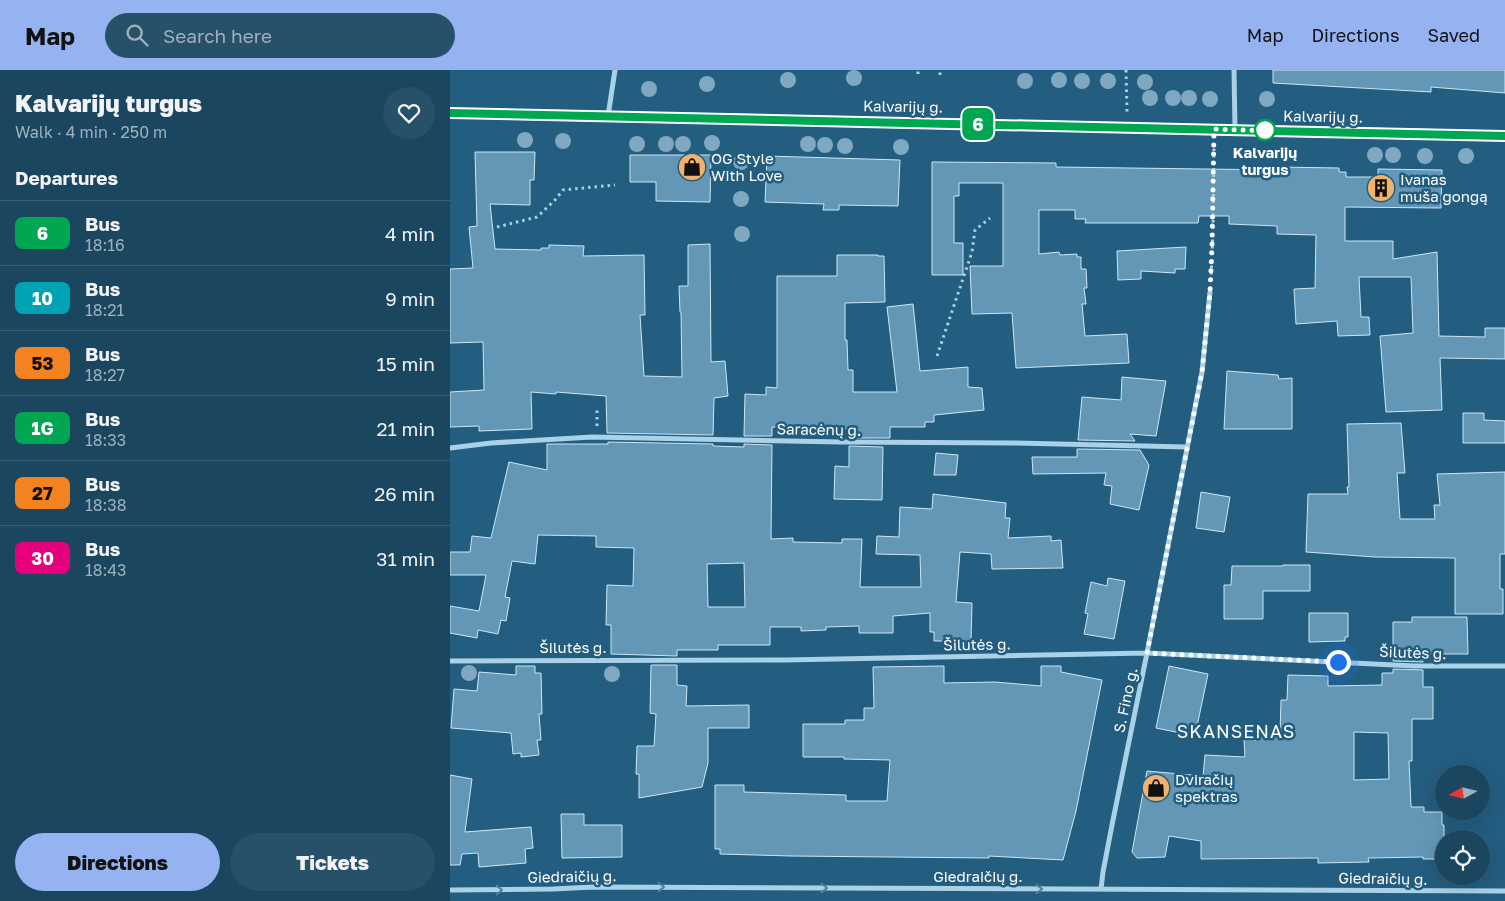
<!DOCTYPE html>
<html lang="en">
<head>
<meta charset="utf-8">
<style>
	:root { --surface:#1a4660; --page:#275069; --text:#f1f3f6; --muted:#9fb1bd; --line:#385e75; --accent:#95b2f1 }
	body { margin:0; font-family:"Golos Text",sans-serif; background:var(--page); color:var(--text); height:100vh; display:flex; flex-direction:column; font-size:19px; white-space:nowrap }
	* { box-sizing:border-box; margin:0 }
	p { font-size:16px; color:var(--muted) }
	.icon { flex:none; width:28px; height:28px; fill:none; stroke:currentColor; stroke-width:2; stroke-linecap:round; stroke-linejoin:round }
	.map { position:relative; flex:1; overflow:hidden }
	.side { display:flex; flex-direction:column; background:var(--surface); width:450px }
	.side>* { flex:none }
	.badge { padding:0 10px; border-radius:8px; font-size:18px; line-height:32px }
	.needle { width:32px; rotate:262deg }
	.tools { position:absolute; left:985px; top:695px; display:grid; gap:10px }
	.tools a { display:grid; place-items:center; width:55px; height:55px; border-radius:50%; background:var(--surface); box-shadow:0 5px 20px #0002,0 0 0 1px var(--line); font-size:25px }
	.you { position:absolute; width:25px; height:25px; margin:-12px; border:4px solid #fff; border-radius:50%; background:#1a73e8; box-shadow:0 0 0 8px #1a73e833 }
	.map>.badge { position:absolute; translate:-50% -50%; box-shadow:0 0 0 2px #fff }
	h2 { padding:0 15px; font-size:19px; line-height:45px }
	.round { display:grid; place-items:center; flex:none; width:52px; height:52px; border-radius:26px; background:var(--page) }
	.head { display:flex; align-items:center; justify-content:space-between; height:85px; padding:0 15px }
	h1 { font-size:24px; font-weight:800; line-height:38px }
	.cta { display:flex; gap:10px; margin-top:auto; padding:10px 15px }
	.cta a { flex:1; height:58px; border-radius:30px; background:var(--accent); color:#111; font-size:20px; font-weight:800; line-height:58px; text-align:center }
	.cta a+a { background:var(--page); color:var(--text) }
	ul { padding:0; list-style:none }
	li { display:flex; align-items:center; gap:15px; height:65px; padding:0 15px; border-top:1px solid var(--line) }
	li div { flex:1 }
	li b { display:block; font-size:19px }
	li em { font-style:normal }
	li .badge { min-width:55px; font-weight:700; text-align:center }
	header { display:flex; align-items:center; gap:30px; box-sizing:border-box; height:70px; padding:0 25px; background:var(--accent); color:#111 }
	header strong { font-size:24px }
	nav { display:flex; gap:28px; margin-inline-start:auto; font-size:18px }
	.search { width:350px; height:45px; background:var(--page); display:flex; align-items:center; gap:12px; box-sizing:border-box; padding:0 18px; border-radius:28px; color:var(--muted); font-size:19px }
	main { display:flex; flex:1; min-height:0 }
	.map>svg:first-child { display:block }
	.building { fill:#6397b5; stroke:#cce7f6; fill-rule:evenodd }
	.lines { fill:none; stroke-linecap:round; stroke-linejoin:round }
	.path { stroke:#a9d1e7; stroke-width:3; stroke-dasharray:2.5 4; stroke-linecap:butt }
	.street { stroke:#a9d1e7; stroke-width:5 }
	.primary { stroke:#ebf5fd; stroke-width:12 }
	.tree { fill:#80a9c1 }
	.oneway { stroke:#4b809f }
	.line-casing { stroke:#fff; stroke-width:11 }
	.line { stroke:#00a651; stroke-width:8 }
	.walk { stroke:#fff; stroke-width:5; stroke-dasharray:0 9 }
	.stop-dot { fill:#fff; stroke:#00a651; stroke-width:2.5 }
	.labels { text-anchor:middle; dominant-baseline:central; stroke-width:5; stroke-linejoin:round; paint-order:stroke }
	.street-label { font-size:15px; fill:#fff; stroke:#235d80 }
	.stop-label { font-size:15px; font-weight:bold; fill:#fff; stroke:#235d80 }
	.poi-label { font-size:15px; fill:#fff; stroke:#235d80; text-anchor:start }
	.quarter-label { font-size:18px; letter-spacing:1px; fill:#fff; stroke:#235d80 }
</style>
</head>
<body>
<header>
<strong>Map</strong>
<div class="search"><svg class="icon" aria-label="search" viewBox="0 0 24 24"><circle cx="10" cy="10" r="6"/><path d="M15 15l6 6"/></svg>Search here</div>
<nav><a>Map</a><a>Directions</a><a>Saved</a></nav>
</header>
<main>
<section class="side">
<div class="head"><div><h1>Kalvarijų turgus</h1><p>Walk · 4 min · 250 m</p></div><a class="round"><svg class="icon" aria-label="heart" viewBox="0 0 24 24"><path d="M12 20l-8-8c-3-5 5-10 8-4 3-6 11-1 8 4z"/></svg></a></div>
<h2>Departures</h2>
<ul>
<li><span class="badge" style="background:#00a651;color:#fff">6</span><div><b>Bus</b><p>18:16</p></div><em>4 min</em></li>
<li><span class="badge" style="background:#00a3b4;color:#fff">10</span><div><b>Bus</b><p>18:21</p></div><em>9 min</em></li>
<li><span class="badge" style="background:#f58220;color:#111">53</span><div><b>Bus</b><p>18:27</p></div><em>15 min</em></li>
<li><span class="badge" style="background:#00a651;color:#fff">1G</span><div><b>Bus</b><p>18:33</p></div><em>21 min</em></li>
<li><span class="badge" style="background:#f58220;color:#111">27</span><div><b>Bus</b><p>18:38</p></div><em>26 min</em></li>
<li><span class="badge" style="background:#e6007e;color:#fff">30</span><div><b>Bus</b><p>18:43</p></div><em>31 min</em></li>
</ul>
<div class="cta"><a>Directions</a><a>Tickets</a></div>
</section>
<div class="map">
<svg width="1055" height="831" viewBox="0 0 1055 831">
	<rect width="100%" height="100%" fill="#235d80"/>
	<path class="building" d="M823,0h232v23l-74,-6v5l-158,-9z
		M25,82h60l-1,28h-4v25l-40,-1 5,45 46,1v-2h8v-3l35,1 -1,10 61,-1 1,60h-5l4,61 38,1 -1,-65h-1l-1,-26h9v-41l22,-1 1,118 14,-1 3,35 -14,2 -1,37 -106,-2 -1,-37 -50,-4v2l-25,-2 1,37 -53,2v-5l-29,1v-35l34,-2 -1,-48 -33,1v-74l23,-1 -4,-41 8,-1z
		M180,85h81l-1,47 -54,-1v-19h-26z
		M317,86l133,4 -2,46 -59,-1v5h-16l1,-6 -59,-2z
		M482,92l124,1v4l222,3 1,-3 60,1v4h7v5h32v-8l64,1 -1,38 -96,-1v34h48v18l44,-7 2,84 46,1v-9h20v31l-65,-1 2,52 -56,2 -6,-76 33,-3 -2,-56h-52l2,40h8l1,18 -32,1 -1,-15 -41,3 -2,-35 21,-1 1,-53 -39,-1v-8l-48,-2v-8h-30l-1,7h-113l1,-4h-11v-9h-36v44l20,-2 1,3 17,-1v3h4v12h5l1,19h-3l2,16h-4l3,32 42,-2 2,29 -113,5 -4,-55 -40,1 -2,-48h33v-83h-44v13h-5v47h9v32h-31z
		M736,177l-1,22h-10v4l-34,-2v8l-23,1 -1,-29z
		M387,185h41v1h6l1,46 -40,1v37h2l1,30h5v22h44l-10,-85 26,-3 7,67 48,-4v20l14,1 2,22 -50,5v7h-9v5h-35v11h-41v-9l-77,-2v9h-28l1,-42 21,1v-8l11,1v-112h60z
		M777,301l51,4 1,4 13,-1v51h-68z
		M672,307l44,4 -10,55 -26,-2 5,7 -57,-1 4,-43 39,3z
		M1013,343h21v7l21,1v22h-42z
		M951,353l4,50h-8l3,46h35l-1,-14h6l-3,-31 68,-2v82h-5v35h3v25h-48v-56l-80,-1 -69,-5 2,-58h40l-1,-7h2l-2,-63z
		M158,372l105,2v2l31,1v-3l28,1 -1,94 22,-1v4l49,1v-4h20l-2,48h61l-1,-32 -44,-1 1,-18 22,1 1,-30 32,2 1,-15 73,9 -1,15h5l-2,20 43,-2v5l10,-1 2,28 -71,1 -1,-15 -31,-2 -4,50 16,1 -1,38h-37v-9h-4v-19l-37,3v17h-34v-7l-33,1v3l-25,1v-4h-31v18h-52v5h-41v6l-66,-2v-29h-5l1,-40 26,1 1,-38 -38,-1v-11l-58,-1 -3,29 -23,-3 -7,36 5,1 -4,23 -5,-1 -3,14 -20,-4 -1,8 -27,-5v-27l29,5 7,-36h-36v-23h20l2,-16 19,2 18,-76 38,8v-26h61zM294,493l1,44h-37l-1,-43z
		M399,376l34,1 -1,53 -48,-1 1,-33 14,1z
		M627,379l63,1 9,15 -10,45 -29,-6 2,-18 -8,-1 2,-12 -73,1 -1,-17h45z
		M486,383l22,2 -2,20h-22z
		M751,422l29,5 -6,35 -28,-4z
		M833,495h27v26h-47v28h-39v-34h7l1,-19h51z
		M658,508l17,3 -11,58 -30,-5 4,-20 -3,-1 6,-31 16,4z
		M859,543h39v24h-3v4l-36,1z
		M962,547h55l1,37h-45v8l-30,-1v-39h19z
		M201,595h26v20l10,1 -1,20 63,-1v23h-41v35l-6,24 -63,11v-24h-3l1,-28h17l2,-32 -6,-1z
		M66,596h19v7h6l1,41h-3l2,26h-4l2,15 -18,2v-4l-8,1 -2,-21 -60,-5 3,-39 23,2 2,-19 37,3z
		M494,596v17l51,-1 46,4v-20h20v6l41,8 -26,131 -13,49 -74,-4v2l-198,-2 -71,-2v-5h-5v-64h29v7l102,3v6h41l3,-41 -46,-1v-2h-41v-33h42v-4h19v-12h10l-1,-41z
		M719,596l39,8 -13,62 -39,-8z
		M943,599l30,1v17h10v32h-21v42h-3l2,46h13v5h18v13h2v34h-21v-2l-55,1 1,4 -51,1v-5l-117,1v-18l-32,-5 -4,21 -28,1 -5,-6 15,-81 56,5 2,-21 40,2 -1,-17h12v-5l24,-2 1,-33h6l1,-25 40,1v10l54,-1v-12h11zM904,662l34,1 1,46 -35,1z
		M0,705l22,4 -7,53 66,-5 2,21 -8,1 1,14 -47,4 -1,-14 -16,1 -2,11h-10z
		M111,744h23v11h38v32l-60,1z"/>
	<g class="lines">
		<path class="path" d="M676,0l1,42
			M468,4v-4
			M490,5v-5
			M47,157l40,-10 18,-17 8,-10 52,-5
			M761,211l2,-52 1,-84
			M487,286l35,-104 3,-22 15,-12
			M147,356v-19"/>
		<path class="street" d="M784,0l1,59
			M158,46l7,-46
			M0,378l41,-5 101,-6 248,5 174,1 173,4
			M0,591l335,-1 362,-7 268,13h90
			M651,819l2,-17 9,-47 35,-172 55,-281 8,-80
			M0,820l103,-1 41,-2 911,4"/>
		<path class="primary" d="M0,43l1055,23"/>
	</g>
	<g class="tree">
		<circle cx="404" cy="8" r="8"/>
		<circle cx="338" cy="10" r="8"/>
		<circle cx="609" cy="10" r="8"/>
		<circle cx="575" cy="11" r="8"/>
		<circle cx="632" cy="11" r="8"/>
		<circle cx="658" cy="11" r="8"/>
		<circle cx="695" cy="12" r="8"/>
		<circle cx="257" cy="14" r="8"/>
		<circle cx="199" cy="19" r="8"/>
		<circle cx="700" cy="28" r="8"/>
		<circle cx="723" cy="28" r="8"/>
		<circle cx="739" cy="28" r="8"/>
		<circle cx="760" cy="29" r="8"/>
		<circle cx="817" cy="29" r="8"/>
		<circle cx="75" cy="70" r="8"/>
		<circle cx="113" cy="71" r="8"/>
		<circle cx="262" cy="73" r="8"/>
		<circle cx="187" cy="74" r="8"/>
		<circle cx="216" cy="74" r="8"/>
		<circle cx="233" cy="74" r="8"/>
		<circle cx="358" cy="74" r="8"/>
		<circle cx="375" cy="75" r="8"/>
		<circle cx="395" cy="76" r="8"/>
		<circle cx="451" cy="77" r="8"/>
		<circle cx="925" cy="85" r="8"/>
		<circle cx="943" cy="85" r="8"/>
		<circle cx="975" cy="86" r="8"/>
		<circle cx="1016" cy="86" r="8"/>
		<circle cx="291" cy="92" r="8"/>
		<circle cx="291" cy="129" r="8"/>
		<circle cx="292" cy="164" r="8"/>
		<circle cx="19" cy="603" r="8"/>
		<circle cx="162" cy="604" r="8"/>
	</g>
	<defs><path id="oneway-chevron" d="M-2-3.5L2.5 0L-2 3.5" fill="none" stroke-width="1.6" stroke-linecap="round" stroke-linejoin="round" transform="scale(1.25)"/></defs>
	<g class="oneway">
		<use href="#oneway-chevron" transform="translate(211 817)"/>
		<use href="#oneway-chevron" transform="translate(374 818)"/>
		<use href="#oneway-chevron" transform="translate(589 819)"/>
		<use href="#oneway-chevron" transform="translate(49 820)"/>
	</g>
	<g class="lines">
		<defs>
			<path id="line" d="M0,43l1055,23"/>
		</defs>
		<use href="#line" class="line-casing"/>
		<use href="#line" class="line"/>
		<path class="walk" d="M815,60l7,1 -58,-2 -2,117 -2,46 -8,80 -55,281 191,9"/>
	</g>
	<defs>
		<symbol id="shop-disc" viewBox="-11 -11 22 22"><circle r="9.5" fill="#f3b26b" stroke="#235d80"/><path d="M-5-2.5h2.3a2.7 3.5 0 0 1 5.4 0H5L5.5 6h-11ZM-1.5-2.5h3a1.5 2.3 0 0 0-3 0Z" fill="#111"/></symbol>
		<symbol id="building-disc" viewBox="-11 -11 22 22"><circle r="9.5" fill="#f3b26b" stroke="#235d80"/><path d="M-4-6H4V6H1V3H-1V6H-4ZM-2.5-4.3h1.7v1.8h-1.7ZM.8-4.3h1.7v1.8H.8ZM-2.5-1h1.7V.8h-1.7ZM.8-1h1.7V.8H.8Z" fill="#111"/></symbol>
	</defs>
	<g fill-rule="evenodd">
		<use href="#shop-disc" x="226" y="81" width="32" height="32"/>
		<use href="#building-disc" x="915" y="102" width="32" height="32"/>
		<use href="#shop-disc" x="690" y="702" width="32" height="32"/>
	</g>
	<circle class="stop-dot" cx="815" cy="60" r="10"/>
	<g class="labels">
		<g class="street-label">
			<text transform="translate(453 36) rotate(1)">Kalvarijų g.</text>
			<text transform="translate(873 46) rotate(1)">Kalvarijų g.</text>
			<text transform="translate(369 359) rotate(1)">Saracėnų g.</text>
			<text transform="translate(527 574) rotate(-1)">Šilutės g.</text>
			<text x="123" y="577">Šilutės g.</text>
			<text transform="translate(963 582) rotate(2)">Šilutės g.</text>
			<text transform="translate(675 630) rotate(-78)">S. Fino g.</text>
			<text transform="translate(122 806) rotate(-1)">Giedraičių g.</text>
			<text x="528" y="806">Giedraičių g.</text>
			<text transform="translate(933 808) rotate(1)">Giedraičių g.</text>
		</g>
		<g class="stop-label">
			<text x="815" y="82">Kalvarijų<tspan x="815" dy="17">turgus</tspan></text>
		</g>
		<g class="poi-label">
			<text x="261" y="88">OG Style<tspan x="261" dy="17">With Love</tspan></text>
			<text x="950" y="109">Ivanas<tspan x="950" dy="17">muša gongą</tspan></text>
			<text x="725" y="709">Dviračių<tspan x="725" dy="17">spektras</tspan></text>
		</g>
		<g class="quarter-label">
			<text x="786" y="661">SKANSENAS</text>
		</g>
	</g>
</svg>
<div class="tools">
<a><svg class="needle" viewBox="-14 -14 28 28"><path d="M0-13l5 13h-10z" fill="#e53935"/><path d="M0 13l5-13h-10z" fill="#9fb1bd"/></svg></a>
<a><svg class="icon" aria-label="locate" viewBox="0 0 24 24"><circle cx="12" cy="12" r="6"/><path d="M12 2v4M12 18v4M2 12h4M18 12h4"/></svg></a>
</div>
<div class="you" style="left:888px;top:592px"></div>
<b class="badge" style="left:528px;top:54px;background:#00a651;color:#fff">6</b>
</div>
</main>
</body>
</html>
